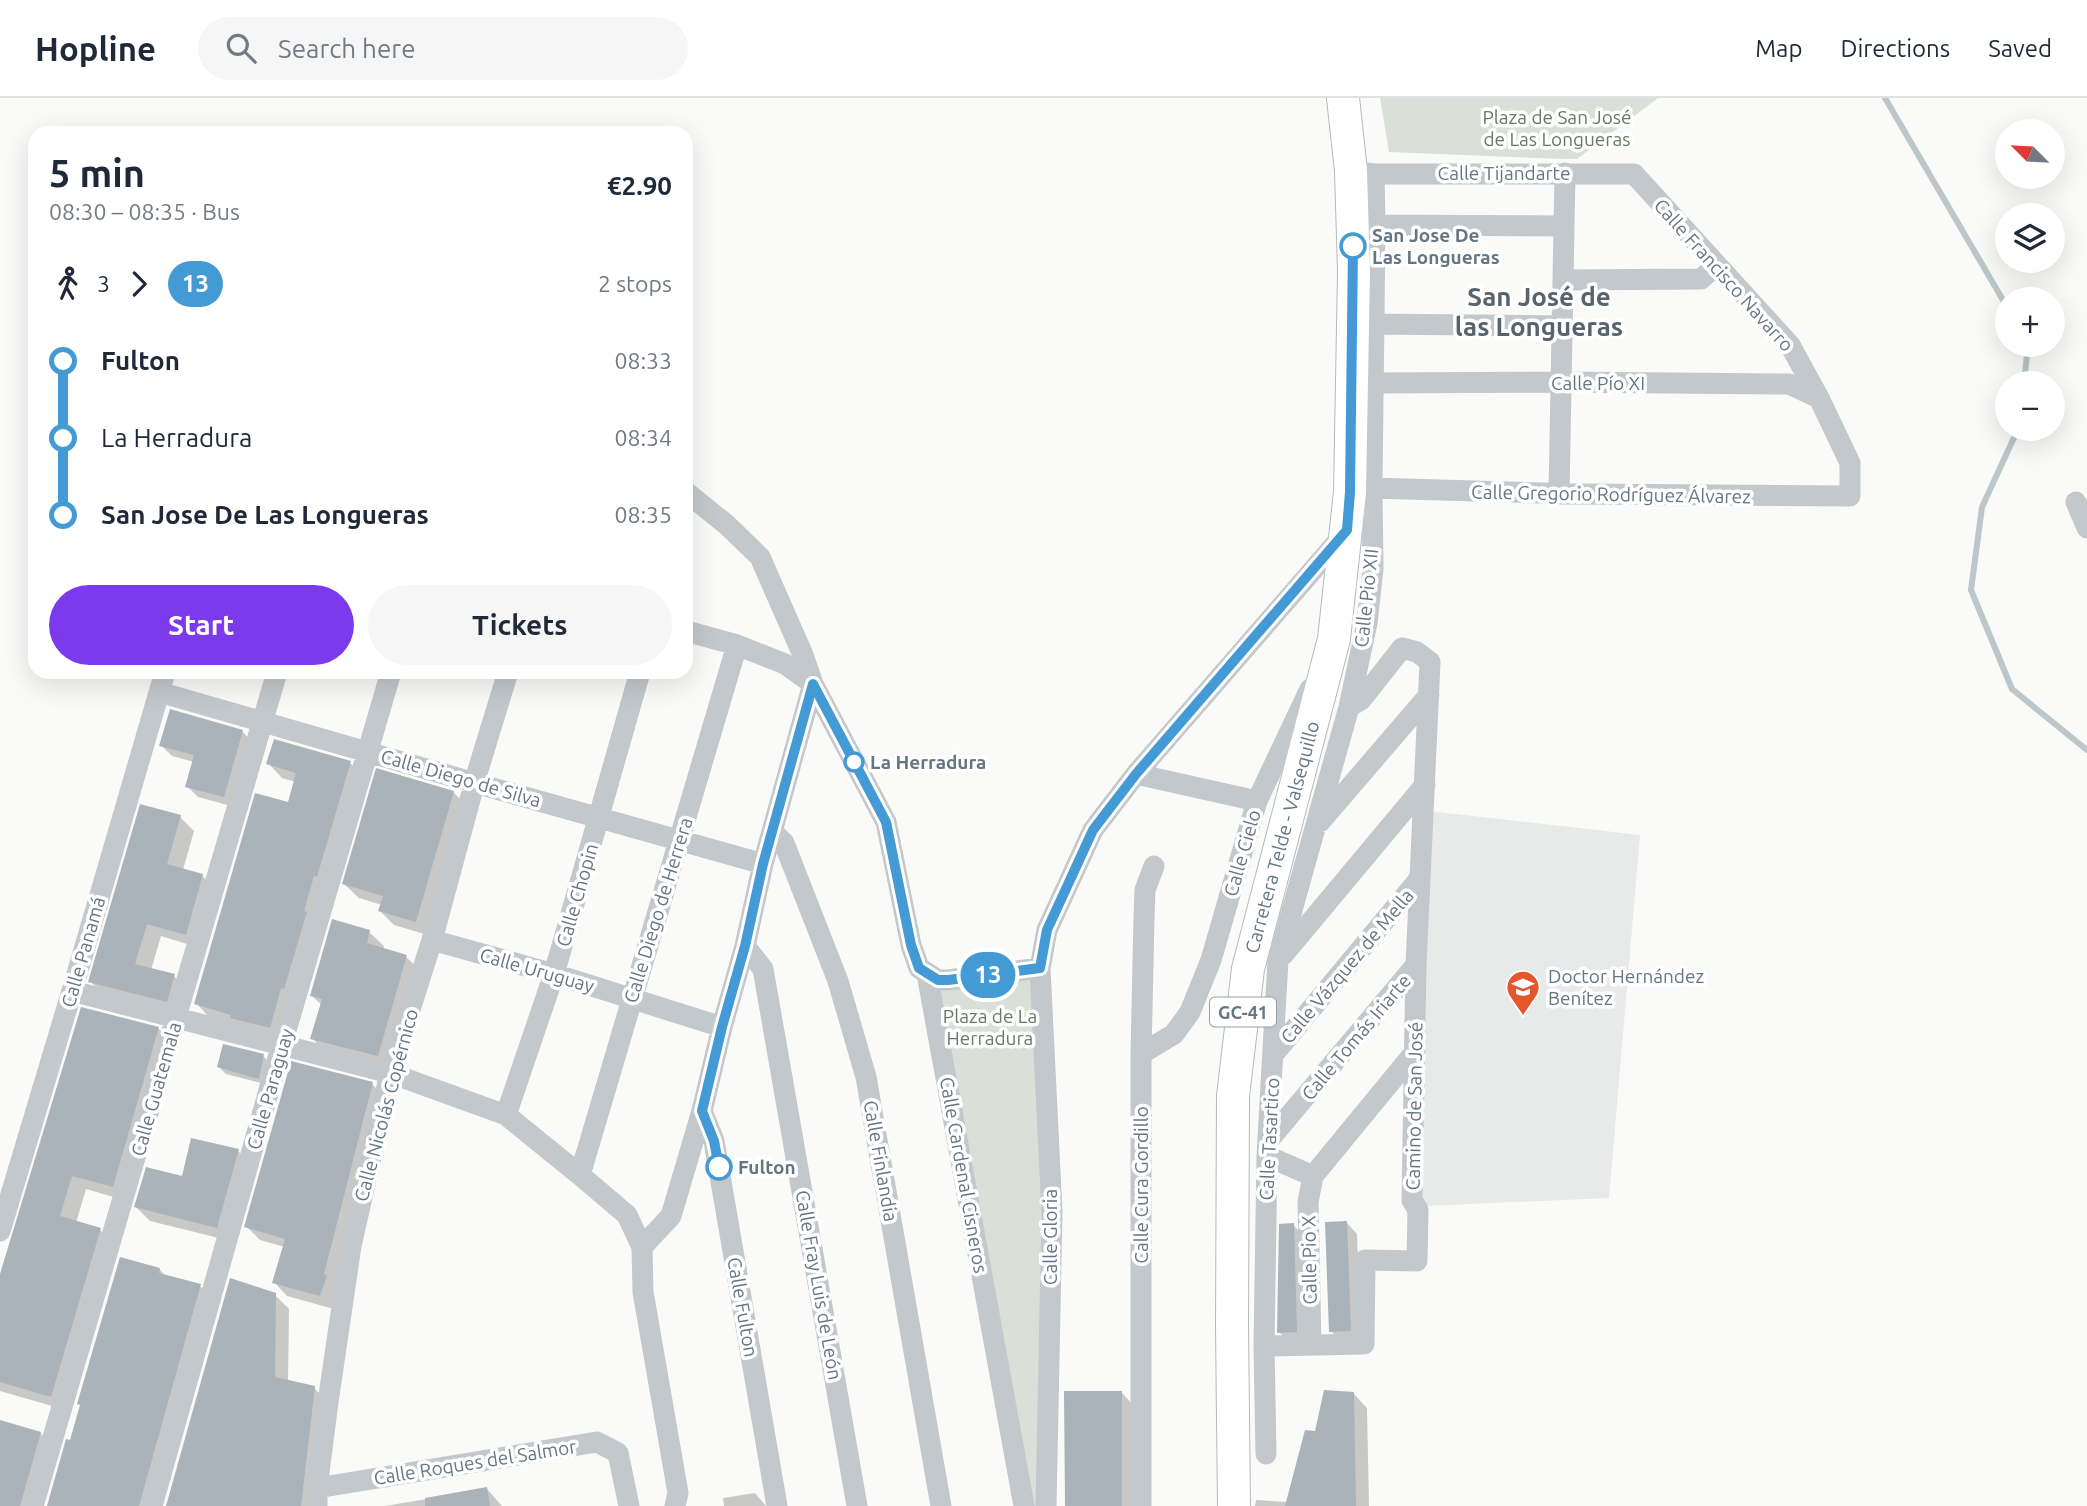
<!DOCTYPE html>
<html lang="en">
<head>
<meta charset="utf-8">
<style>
	:root { --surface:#fff; --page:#f6f6f7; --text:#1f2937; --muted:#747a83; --line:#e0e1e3; --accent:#7c3aed }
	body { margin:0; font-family:Ubuntu,sans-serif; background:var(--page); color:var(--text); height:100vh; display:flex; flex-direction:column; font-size:26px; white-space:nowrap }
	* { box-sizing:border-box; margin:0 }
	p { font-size:23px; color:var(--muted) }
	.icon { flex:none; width:38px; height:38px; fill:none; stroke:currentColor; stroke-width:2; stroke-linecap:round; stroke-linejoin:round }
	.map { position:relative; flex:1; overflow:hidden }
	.panel { position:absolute; left:28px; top:28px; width:665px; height:553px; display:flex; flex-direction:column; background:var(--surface); border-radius:21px; box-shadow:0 7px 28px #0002 }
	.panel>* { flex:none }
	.badge { padding:0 14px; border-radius:23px; font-size:24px; line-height:46px }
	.needle { width:46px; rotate:294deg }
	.tools { position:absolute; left:1995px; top:21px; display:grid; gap:14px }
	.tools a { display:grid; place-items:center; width:70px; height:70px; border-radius:50%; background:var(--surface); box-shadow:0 7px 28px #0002; font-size:35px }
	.map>.badge { position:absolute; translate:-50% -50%; box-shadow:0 0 0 4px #fff }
	.legs { display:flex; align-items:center; gap:10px; height:77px; padding:0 21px; font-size:23px }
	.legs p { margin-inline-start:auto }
	.summary { display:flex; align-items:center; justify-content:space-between; height:119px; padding:0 21px }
	h1 { font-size:38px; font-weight:600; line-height:52px }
	.cta { display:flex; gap:14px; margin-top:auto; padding:14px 21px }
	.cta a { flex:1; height:80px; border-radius:42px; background:var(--accent); color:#fff; font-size:28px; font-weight:600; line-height:80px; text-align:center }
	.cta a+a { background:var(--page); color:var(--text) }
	ul { padding:0 21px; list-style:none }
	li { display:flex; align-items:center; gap:24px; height:77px; font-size:26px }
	li i { display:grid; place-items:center; width:10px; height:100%; margin:0 9px; background:currentColor }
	li i::after { content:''; width:18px; height:18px; margin:-9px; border:5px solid; border-radius:50%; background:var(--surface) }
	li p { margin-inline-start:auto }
	li:first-child i { background:linear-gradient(#0000 50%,currentColor 0) }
	li:last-child i { background:linear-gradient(currentColor 50%,#0000 0) }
	header { display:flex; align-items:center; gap:42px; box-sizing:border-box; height:98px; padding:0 35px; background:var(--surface); border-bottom:2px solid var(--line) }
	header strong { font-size:33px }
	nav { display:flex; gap:38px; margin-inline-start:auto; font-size:24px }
	.search { width:490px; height:63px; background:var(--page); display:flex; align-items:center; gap:18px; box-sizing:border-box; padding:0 24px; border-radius:38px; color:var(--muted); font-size:26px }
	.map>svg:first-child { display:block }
	.built { fill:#e8e9e9 }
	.green { fill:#dadfd7 }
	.shadow { fill:#0003 }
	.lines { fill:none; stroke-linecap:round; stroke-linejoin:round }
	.stream { stroke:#bbc7cb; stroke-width:6 }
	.building { fill:#aab3b9 }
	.primary-casing { stroke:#b5babe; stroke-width:34 }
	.street { stroke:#c3c8cc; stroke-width:21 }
	.primary { stroke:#fff; stroke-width:32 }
	.line-1-casing { stroke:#fff; stroke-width:16 }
	.line-1 { stroke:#449ad5; stroke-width:10 }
	.stop-1-dot { fill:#fff; stroke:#449ad5; stroke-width:3.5 }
	.labels { text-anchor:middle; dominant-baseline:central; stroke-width:7; stroke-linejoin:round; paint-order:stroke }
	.shield { fill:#fff; stroke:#939fa8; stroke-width:2 }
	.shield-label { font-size:18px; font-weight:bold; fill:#657683 }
	.park-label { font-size:19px; fill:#687a64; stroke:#fff }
	.street-label { font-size:19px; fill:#657683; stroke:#fff }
	.stop-label { font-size:19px; font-weight:bold; fill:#657683; stroke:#fff; text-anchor:start }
	.poi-label { font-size:19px; fill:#657683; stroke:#fff; text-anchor:start }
	.district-label { font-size:26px; font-weight:bold; fill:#57646e; stroke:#fff }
</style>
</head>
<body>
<header>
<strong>Hopline</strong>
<div class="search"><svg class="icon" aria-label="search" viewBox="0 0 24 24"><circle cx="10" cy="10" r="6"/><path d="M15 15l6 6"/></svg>Search here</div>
<nav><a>Map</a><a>Directions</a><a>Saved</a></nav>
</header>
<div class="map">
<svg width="2087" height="1408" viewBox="0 0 2087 1408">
	<rect width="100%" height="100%" fill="#fafaf8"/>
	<path class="built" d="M1429,713l211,24 -31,363 -185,8 -10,-5z"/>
	<path class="green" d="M1380,0h278l-81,61h-13l-175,-7z
		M1034,876l13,236 -5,296h-14l-92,-521z"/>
	<path class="shadow" d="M242,633l10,11 -17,65 -37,-10 -11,-11 7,-24 -22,-6 -11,-11z
		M268,665h82l15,14 -81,265 -74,-24 -14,-15 93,-199 7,-22 -14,-4z
		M453,694l15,15 -37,129 -37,-11 -14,-14 2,-6 -23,-7 -15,-14z
		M180,719l14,14 -11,39 19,6 14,13 -16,59 -39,-12 -10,34 23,6 14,14 -8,25 -76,-20 -14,-14z
		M369,834l15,14 -1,4 23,7 15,14 -29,99 -66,-17 -14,-15 10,-33 -10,-9z
		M82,911l77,20 14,14 -46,158 -41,-12 -10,34 24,7 14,14 -48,166 -66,-19v-107z
		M263,958l7,7 -5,21 -39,-10 -7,-7z
		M372,986l14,14 -52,211 -47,-13 -13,-14 11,-35 -25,-7 -14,-14z
		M238,1053l14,14 -21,76 -81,-20 -14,-14 47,-29z
		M1347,1125l10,11 4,107h-20l-10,-10z
		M1293,1127l11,11 3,106 -17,1 -11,-11z
		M159,1171l8,8 33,9 14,14 -58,206h-108l23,-64z
		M275,1197l14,14 -1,73 26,6 15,14 -13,104h-149z
		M1121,1294l14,15 1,99h-70z
		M1353,1295l14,15 2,98h-114l1,-6 31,2 30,-69z
		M0,1324l40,11 14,15 -17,58h-37z
		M487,1391l15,17h-117z
		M755,1395l11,13h-42l-1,-8z"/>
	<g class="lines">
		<path class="stream" d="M1885,0l122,209
			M2024,285l4,-38
			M2018,331l-36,78 -11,83 41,99 75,61"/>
	</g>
	<path class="building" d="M170,611l73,21 -19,67 -39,-10 9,-32 -35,-9z
		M274,641l77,22 -34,116 -3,-1 -10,35 3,1 -23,77 -3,-1 -11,40 -40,-10 1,-3 -37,-11 61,-211 33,9 8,-29 -30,-9z
		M376,670l78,23 -38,131 -38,-11 5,-15 -41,-12z
		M140,706l41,11 -14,49 36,10 -17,61 -39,-11 -12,40 40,10 -8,28 -79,-20z
		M332,821l38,11 -3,13 40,12 -29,101 -68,-17 12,-40 -12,-3z
		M81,909l78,20 -46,160 -41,-11 -12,40 41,12 -50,169 -51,-15v-108z
		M223,946l41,10 -5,25 -42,-12z
		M291,963l82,21 -49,192 3,2 -7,20 -48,-13 13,-44 -41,-12z
		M191,1040l48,11 -22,79 -83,-21 12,-40 36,9z
		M1347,1123l4,110 -22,1 -4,-110z
		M1294,1125l3,109 -20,1 2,-109z
		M120,1159l40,11 -1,5 42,11 -62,222h-92l19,-67 4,1 10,-35 -3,-1z
		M230,1180l46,15 -1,84 40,9 -14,120h-135z
		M1324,1292l30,2 2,114h-71l20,-76 10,1z
		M1064,1293h58v115h-57z
		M0,1322l41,12 -21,74h-20z
		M487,1389l3,19h-65v-8z"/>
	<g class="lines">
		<defs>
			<path id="primary" d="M1234,1408l-2,-179 1,-231 15,-127 86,-330 16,-147 4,-221 -3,-100 -8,-73"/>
		</defs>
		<use href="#primary" class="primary-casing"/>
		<path class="street" d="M1375,127l189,1
			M1563,182l138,-1 16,-14
			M1373,226l189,2
			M1373,285l188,-1 228,2 30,14
			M1358,393l14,-3 205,6 273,2v-33l-31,-65 -29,-53 -156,-171h-260
			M686,394l41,33 33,32 43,98 10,29 73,138 25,123 8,23 19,12h10l92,-12 7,-38 46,-100 43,-56 210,-242
			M1559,396l6,-321
			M2076,404l11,26
			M686,533l51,14 48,19 28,20
			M159,594l316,91 288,81
			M1136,676l121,27
			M1320,724l109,-127
			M772,733l12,12 54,138 28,96 75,429
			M432,842l122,34 168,53
			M745,848l18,23 94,537
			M1283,857l142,-170
			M1040,870l12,244 -6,294
			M927,876l97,532
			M72,893l318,82 116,42 74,60 47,40 15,32 1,45 35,201 -3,13
			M1141,956l33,-20 16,-22 21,-52 46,-159 53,-112
			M1273,957l147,-177
			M702,1013l12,30 63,365
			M506,1017l48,-141 86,-302
			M1268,1043l148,-176
			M1267,1058l46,20 102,-124
			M580,1077l157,-530
			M0,1133l72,-240 93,-319
			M642,1149l29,-31 31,-105 20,-84 23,-81 18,-82 50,-180
			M1311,1247l-3,-143 5,-26
			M1264,1248l100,-2 1,-84 52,1 1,-51 -6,-10 4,-235 14,-303 -13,-10 -15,-4 -41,52 -12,7
			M1266,1356l-2,-108 3,-190 11,-196 71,-253 18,-84 6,-54 -1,-81 3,-263 -1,-51 -23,-3
			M317,1390l280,-46 21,11 11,53
			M33,1408l244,-834
			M152,1408l130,-462 109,-372
			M317,1408v-18l11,-86 23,-156 39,-173 42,-133 46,-170 30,-98
			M1141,1408v-452l3,-136 1,-28 9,-24"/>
		<use href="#primary" class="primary"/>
	</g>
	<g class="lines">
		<defs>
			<path id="line-1" d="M719,1069l-5,-26 -12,-30 20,-84 23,-81 18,-82 50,-180 73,138 25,123 8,23 19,12h10l92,-12 7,-38 46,-100 43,-56 211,-244 3,-38 3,-246"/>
		</defs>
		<use href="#line-1" class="line-1-casing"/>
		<use href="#line-1" class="line-1"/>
	</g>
	<defs>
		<symbol id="school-pin" viewBox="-11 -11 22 30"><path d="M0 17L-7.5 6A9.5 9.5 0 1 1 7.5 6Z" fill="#e4572e" stroke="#fff"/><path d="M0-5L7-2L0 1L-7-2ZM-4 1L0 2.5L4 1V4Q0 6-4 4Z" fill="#fff"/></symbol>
	</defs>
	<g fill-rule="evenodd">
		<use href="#school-pin" x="1504" y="870" width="38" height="52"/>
	</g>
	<g class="stop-1-dot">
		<circle cx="1353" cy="148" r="12"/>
		<circle cx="854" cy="664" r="9"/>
		<circle cx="719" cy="1069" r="12"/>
	</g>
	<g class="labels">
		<rect class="shield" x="1210" y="899.5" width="66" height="29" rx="5"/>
		<g class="shield-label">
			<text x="1243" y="914">GC-41</text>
		</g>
		<g class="park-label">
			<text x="1557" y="19">Plaza de San José<tspan x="1557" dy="22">de Las Longueras</tspan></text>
			<text x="990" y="918">Plaza de La<tspan x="990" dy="22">Herradura</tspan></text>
		</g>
		<g class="street-label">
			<text x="1504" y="75">Calle Tijandarte</text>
			<text transform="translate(1724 177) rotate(48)">Calle Francisco Navarro</text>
			<text x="1598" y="285">Calle Pío XI</text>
			<text transform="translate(1611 396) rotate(1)">Calle Gregorio Rodríguez Álvarez</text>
			<text transform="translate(1366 500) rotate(-84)">Calle Pio XII</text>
			<text transform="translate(461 680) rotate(16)">Calle Diego de Silva</text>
			<text transform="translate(1282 739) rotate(-75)">Carretera Telde - Valsequillo</text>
			<text transform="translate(1242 755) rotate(-74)">Calle Cielo</text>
			<text transform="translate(577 797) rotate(-74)">Calle Chopin</text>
			<text transform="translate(658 812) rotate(-73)">Calle Diego de Herrera</text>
			<text transform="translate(83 854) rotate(-74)">Calle Panamá</text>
			<text transform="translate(1347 868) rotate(-50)">Calle Vázquez de Mella</text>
			<text transform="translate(537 872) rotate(16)">Calle Uruguay</text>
			<text transform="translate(1356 939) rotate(-50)">Calle Tomás Iriarte</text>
			<text transform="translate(156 991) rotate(-74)">Calle Guatemala</text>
			<text transform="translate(270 991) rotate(-74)">Calle Paraguay</text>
			<text transform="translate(386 1007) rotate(-75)">Calle Nicolás Copérnico</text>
			<text transform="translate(1414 1008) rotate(-89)">Camino de San José</text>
			<text transform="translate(1269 1041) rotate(-87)">Calle Tasartico</text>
			<text transform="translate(881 1063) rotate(80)">Calle Finlandia</text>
			<text transform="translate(964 1077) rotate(80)">Calle Cardenal Cisneros</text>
			<text transform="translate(1141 1087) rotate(-90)">Calle Cura Gordillo</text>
			<text transform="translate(1050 1139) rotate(-90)">Calle Gloria</text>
			<text transform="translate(1309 1162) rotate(-91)">Calle Pio X</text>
			<text transform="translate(819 1187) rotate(80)">Calle Fray Luis de León</text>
			<text transform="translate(743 1209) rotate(80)">Calle Fulton</text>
			<text transform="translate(475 1364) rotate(-9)">Calle Roques del Salmor</text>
		</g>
		<g class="stop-label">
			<text x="1372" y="137">San Jose De<tspan x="1372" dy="22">Las Longueras</tspan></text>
			<text x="870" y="664">La Herradura</text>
			<text x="738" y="1069">Fulton</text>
		</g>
		<g class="poi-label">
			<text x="1548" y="878">Doctor Hernández<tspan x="1548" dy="22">Benítez</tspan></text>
		</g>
		<g class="district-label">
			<text x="1539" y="198">San José de<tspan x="1539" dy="30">las Longueras</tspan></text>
		</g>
	</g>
</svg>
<div class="tools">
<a><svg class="needle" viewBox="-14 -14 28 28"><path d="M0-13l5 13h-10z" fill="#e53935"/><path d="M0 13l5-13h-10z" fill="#747a83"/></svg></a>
<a><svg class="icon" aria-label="layers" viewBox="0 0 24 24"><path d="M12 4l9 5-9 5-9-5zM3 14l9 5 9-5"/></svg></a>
<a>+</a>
<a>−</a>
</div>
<b class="badge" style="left:988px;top:877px;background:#449ad5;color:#fff">13</b>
<section class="panel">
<div class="summary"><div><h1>5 min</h1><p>08:30 – 08:35 · Bus</p></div><b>€2.90</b></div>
<div class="legs"><svg class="icon" aria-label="walk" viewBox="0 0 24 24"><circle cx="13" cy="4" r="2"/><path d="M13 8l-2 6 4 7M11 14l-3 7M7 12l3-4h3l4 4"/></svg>3<svg class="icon" aria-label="forward" viewBox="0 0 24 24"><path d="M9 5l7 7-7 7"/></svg><b class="badge" style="background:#449ad5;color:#fff">13</b><p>2 stops</p></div>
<ul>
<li><i style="color:#449ad5"></i><b>Fulton</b><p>08:33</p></li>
<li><i style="color:#449ad5"></i><span>La Herradura</span><p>08:34</p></li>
<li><i style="color:#449ad5"></i><b>San Jose De Las Longueras</b><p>08:35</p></li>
</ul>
<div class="cta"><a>Start</a><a>Tickets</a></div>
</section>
</div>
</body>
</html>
